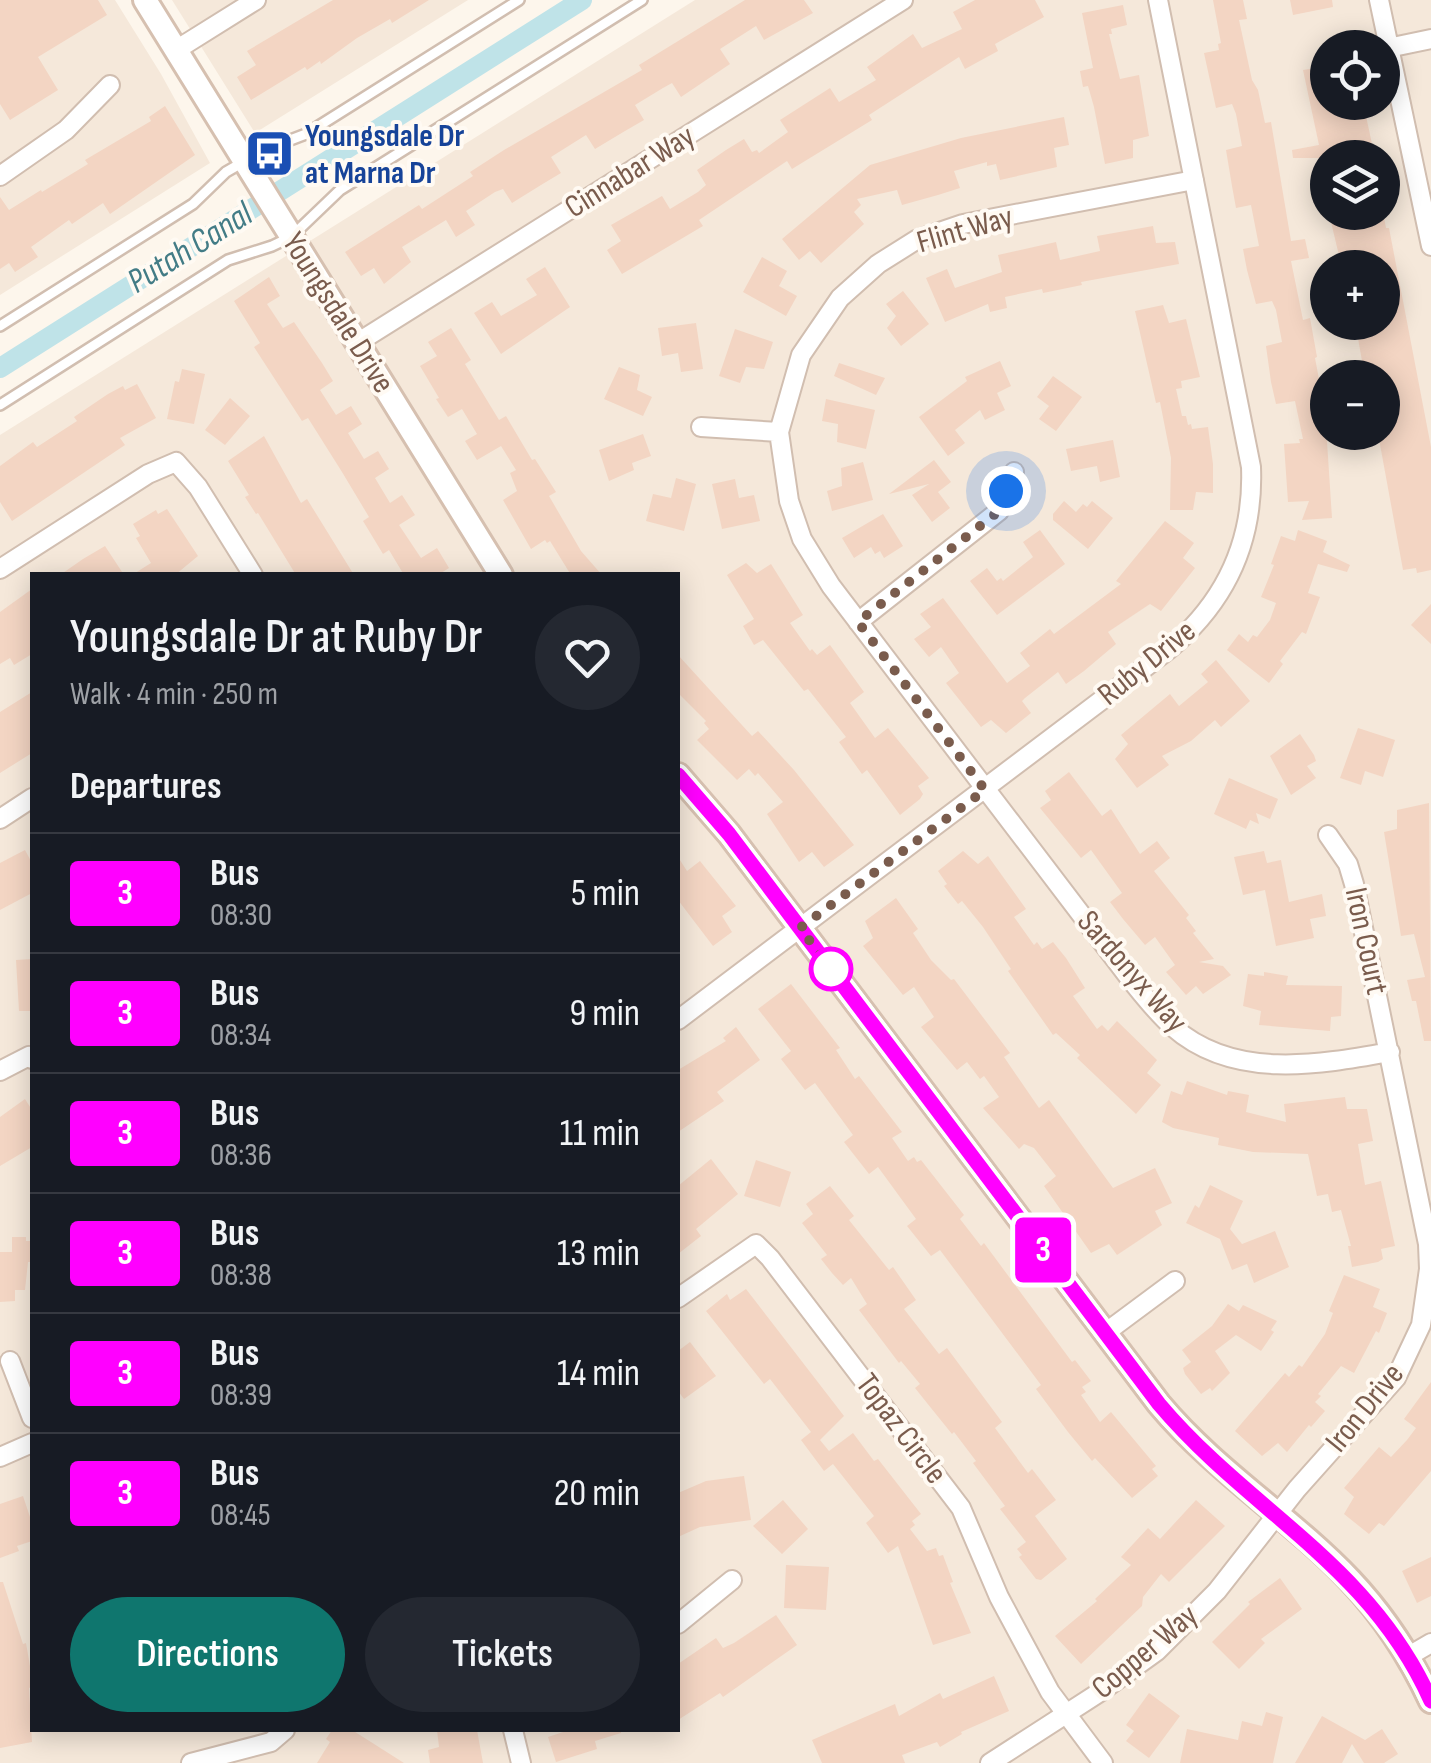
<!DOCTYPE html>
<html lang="en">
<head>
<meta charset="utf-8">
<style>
	:root { --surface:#171b24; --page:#242831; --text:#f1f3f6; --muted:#9ea1a6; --line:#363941; --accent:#0f766e }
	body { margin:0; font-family:"Sofia Sans Condensed",sans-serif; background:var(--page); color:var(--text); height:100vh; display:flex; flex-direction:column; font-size:38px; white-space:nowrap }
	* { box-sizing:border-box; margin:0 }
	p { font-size:32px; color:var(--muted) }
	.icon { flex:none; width:55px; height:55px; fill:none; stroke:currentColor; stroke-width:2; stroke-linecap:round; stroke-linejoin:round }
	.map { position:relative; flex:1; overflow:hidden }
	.details { position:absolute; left:30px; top:572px; width:650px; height:1160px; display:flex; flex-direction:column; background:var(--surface); border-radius:0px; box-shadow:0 5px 25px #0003 }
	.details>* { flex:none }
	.badge { padding:0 20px; border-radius:8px; font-size:35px; line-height:65px }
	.buttons { position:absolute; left:1310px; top:30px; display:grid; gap:20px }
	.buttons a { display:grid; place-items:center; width:90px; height:90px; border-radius:50%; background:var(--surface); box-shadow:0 5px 25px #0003; font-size:50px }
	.you { position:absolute; width:50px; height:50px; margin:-25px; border:8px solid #fff; border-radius:50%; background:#1a73e8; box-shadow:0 0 0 15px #1a73e833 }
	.map>.badge { position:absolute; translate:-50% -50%; box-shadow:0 0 0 5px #fff }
	h2 { padding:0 40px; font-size:38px; line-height:90px }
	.round { display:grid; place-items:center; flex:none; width:105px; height:105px; border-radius:52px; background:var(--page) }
	.overview { display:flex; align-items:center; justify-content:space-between; height:170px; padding:0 40px }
	h1 { font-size:48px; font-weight:600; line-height:75px }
	.button { display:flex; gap:20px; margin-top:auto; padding:20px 40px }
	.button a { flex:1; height:115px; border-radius:60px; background:var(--accent); color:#fff; font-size:40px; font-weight:600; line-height:115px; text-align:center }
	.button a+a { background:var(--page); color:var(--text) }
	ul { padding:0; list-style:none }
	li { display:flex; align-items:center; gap:30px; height:120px; padding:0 40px; border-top:2px solid var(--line) }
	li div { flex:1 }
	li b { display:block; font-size:38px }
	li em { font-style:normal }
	li .badge { min-width:110px; font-weight:700; text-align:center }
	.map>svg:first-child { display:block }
	.residential { fill:#f5e8da; fill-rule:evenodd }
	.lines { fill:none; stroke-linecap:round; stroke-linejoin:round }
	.canal { stroke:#bfe3e8; stroke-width:20 }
	.building { fill:#f3d5c3 }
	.lane-casing { stroke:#d1beb0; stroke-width:14 }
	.street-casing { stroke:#d1beb0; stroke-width:22 }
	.secondary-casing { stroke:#d6c0b0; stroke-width:28 }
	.lane { stroke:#fff; stroke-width:9 }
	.street { stroke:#fff; stroke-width:18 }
	.secondary { stroke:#fff; stroke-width:22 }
	.line-casing { stroke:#fff; stroke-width:22 }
	.line { stroke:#f0f; stroke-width:15 }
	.walk { stroke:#7a5c4d; stroke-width:10; stroke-dasharray:0 18 }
	.stop-dot { fill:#fff; stroke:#f0f; stroke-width:5 }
	.labels { text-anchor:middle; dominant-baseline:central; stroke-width:8; stroke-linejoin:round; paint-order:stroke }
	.transit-label { font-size:32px; font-weight:bold; fill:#164399; stroke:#fffaf3; text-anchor:start }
	.street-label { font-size:32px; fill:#7a5c4d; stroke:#fffaf3 }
	.water-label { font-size:35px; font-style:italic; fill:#437c86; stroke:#fffaf3 }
</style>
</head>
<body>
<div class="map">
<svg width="1431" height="1763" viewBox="0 0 1431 1763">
	<rect width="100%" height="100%" fill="#fdf6ec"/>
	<path class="residential" d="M0,0h115l46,74 49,89 -210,132z
		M172,0h296l-213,133z
		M695,0h736v1763h-1431v-1328zM1328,48h54v54h-54zM1328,158h54v54h-54zM1328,268h54v54h-54zM1328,378h54v54h-54zM32,575h646v1155h-646z"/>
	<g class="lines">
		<path class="canal" d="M0,368l582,-368"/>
	</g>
	<path class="building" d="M0,0h98l9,15 -69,42 20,33 -48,30 -10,-16z
		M333,0h96l-37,23 -2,-4 -33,19 -36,26 -1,-3 -13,9 -2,-3 -54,33 -14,-23 19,-12 -9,-14z
		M745,0h59l9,13 -49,27 -8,-14 -36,23 10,15 -49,33 -9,-14 -9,5 -28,17 9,15 -19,11 -30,18 -9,-14 -35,22 10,16 -20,12 -29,18 -9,-14 -8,3 -29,19 9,14 -19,12 -10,-17 -44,27 9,15 -27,22 -10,-16 -13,8 -16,-24 74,-47 3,4 51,-33 -3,-4 34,-22 138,-80 -3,-5z
		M975,0h60l9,17 -49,27 3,7 -33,18 -6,-12 -90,58 3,5 -80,49 -5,-8 -88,59 4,6 -81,48 -15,-24 14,-9 -10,-16 51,-29 8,13 28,-17 8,-7 -9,-15 29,-20 18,-11 8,13 5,-2 2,3 29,-21 -8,-12 50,-32 9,14 37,-22 -9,-13 46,-33 9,14 40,-19 -9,-17z
		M1213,0h30l4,19 -8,1 13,60 6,10 7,33 6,-1 20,119 14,-2 4,19 -18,3 12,59 7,-2 7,39 -2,1 10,53 7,107 -30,2 7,-19 -21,1 -4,-58 16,-1 -1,-4h4l-8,-38 -19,3 -5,-22 -5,-36 16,-4 -6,-32 -4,-9 -16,3 -9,-34 -4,-21 16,-3 -8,-41 -15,3 -4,-22 -6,-36 16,-4 -6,-32 -4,-10 -16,4 -12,-55 15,-3 -1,-6 3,-1z
		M1290,0h42l1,7 -40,8z
		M1123,5l4,20 -16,4 1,5h-3l11,45 19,-4 10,61 -16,4v18l-28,6 -11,-57 -6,-21 -5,1 -3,-16 13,-3 -11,-55z
		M1328,66v36h35l12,56h-82l-1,-8 27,-5 -16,-75z
		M165,106l30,49 -85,59 -7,-11 -31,21 -3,-4 -38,27 7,10 -23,15 -6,-9 -9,6v-72l9,13 32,-20 1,2 46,-28 -3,-4 66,-39 -2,-4z
		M1064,117l5,28 -15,3 3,19 -57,13 -4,-16 -9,2v-4l-33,9 6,17 -22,7 -36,10 -5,-15 -40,9 4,6 -7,7 10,12 -43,39 -11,-12 -11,9 -17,-21 88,-74 91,-27z
		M1332,212h51l3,16h3l42,219v123l-14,3 -1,-5 -13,2 -24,-131 3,-1v-60h-17l-9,-51 26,-5v-54h-40l-11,-46z
		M1153,226l3,17 19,-1 4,22 -98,18 1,3 -39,8 -1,-4 -37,8 2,11 -17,4 -2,-8 -43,18 -19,-44 21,-9 8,19 47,-16 -4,-17 58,-13 4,18 40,-9 -3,-15z
		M762,257l25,14 -8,15 18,10 -11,20 -43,-24z
		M545,267l25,40 -69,47 -27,-41 18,-11 9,14 36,-21 -11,-16z
		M269,277l11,19 -13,8 16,24 11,-6 28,41 11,18 -13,9 16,25 15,-9 11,18 -14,9 16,26 14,-8 11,18 -14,9 15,25 12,-8 13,20 -16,10 22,33 16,-10 12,20 -11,7h-34l-15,-25 -6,4 -20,-33 6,-4 -27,-45 -34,-54 -6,3 -48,-74 6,-4 -26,-42z
		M903,291l26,33 -28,22 -14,-18 9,-12 -10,-12z
		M1163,305l6,18 17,-4 14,58 -19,4 1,7 -6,1 6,27h4l2,9 3,-1 1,5 16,-2 5,37v29l-17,-1 -3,18h-23l1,-52 -11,-56 -4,1 -21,-92z
		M696,323l7,46 -22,3 -3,-19 -16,3 -4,-28z
		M451,328l20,32 -6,4 34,56 7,-4 26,44 3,-1 21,33 -7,4 32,55 21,24h-31l-21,-34 -3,2 -2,-3 -14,9 -28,-49 14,-9 -7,-18 6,-3 -15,-24 -24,14 -12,-19 12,-7 -15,-25 -14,8 -12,-18 3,-1 -19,-32 17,-10 -9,-14z
		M735,329l38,13 -9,27 -18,-2 -6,16 -21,-7z
		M1000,361l11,25 -14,7 8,17 -20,10 -5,-10 -25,20 10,13 -17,13 -29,-39 48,-36 -2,-4z
		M839,363l46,15 -9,17 -42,-19z
		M619,367l21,8 -3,15 15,7 -9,19 -39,-17z
		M182,369l23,5 -11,50 -27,-5 8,-38 4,1z
		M1053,376l29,21 -26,34 -17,-12 10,-13 -12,-9z
		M137,384l19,34 -36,20 5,7 -113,76 -12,-19v-36l33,-24 4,5 40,-26 -3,-4 34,-23 15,-8 2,4z
		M230,398l20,18 -25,29 -20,-15z
		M826,399l49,11 -9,39 -29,-7 1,-18 -16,-3z
		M643,434l8,22 -19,7 2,7 -25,11 -10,-31z
		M264,436l37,67 6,-4 47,76h-58l-38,-62 -2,1 -11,-17 4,-2 -21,-34z
		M1113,440l7,37 -20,5 -3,-16 -26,5 -5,-22z
		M934,460l17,22 -13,10 12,16 -18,14 -20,-27 17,-11 -40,10z
		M863,462l10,38 -41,11 -5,-20 15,-5 -1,-18z
		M676,478l20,6 -12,47 -38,-10 7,-27 18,4z
		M735,479l4,19 15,-3 6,26 -38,8 -10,-45z
		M1064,501l12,11 7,-8 4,3 5,-6 21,17 -25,31 -35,-29v-6z
		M167,509l31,47 -23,19h-43l19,-12 -15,-25 4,-2 -7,-12 23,-14 2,4z
		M883,514l20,32 -19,12 -4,-7 -5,3 -4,-7 -17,11 -12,-20z
		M1165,521l29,22 -11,15 12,10 -34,43 -11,-7 -42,28 8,12 -32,27 -18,13 -8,-12 -33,26 -3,3 9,12 -25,20 -15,-13 -10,7 -35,-44 13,-10 -18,-26 -12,10 -15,-18 17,-12 -11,-13 23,-16 64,85 23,-17 -10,-13 30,-24 4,5 67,-50 -5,-3z
		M1040,530l25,34 -68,51 -27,-34 17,-13 10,13 4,-3 2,3 30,-24 -10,-15z
		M1298,530l29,11 -4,11 27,13 -3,7 -29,-8 -10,29 12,4 -14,37 -4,-2 -22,29 3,3 -14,19 -42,-33 12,-16 9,8 5,-7 4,2 13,-17 6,-17 -15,-6 13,-32 -3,-1 10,-28 14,5z
		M105,546l19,29h-64l23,-16z
		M746,563l11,10 14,-9 32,51 -13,8 20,28 2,-2 5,6 13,-10 34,47 -14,11 25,35 13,-10 41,50 -11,8 5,8 -3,5 -20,16 -33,-45 -5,4 -23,-32 7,-5 -38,-48 -4,2 -41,-51 -9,5 -11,-19 11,-7 -27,-44z
		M32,589v65l-18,11 -4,-7 -10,6v-52z
		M1431,604v40l-20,-19z
		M678,655l74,81 6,-5 36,39 60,75 -30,22 -12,-15 -13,10 -32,-48 16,-12 -12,-14 -13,-15 -3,3 -6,-7 -12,11 -40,-40 12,-11 -5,-6 2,-2 -28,-28z
		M1216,660l34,41 -29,26 -6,-7 -24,21 -29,15 7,9 -32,23 -22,-29 13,-15 -7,-9 49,-41 9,12 29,-24 -7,-8z
		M32,692v61l-32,20v-61z
		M1358,728l37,12 -12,37 -18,-6 -4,14 -21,-7z
		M1300,734l14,21 2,6 -9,5 9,12 -25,17 -21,-39z
		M1069,772l33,44 9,-7 29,45 17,-13 13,17 -16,13 35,44 -3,3 10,13 -3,2 21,26 -15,3 24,4 8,9 -28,19 -7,-8 -10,9 -20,-23 9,-7 -20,-28 -10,8 -22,-26 -13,-17 12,-9 -31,-43 -10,8 -41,-50 11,-8 -6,-9z
		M1229,778l49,21 -8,20 -14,-6 3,11 -9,-4 -4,9 -32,-15z
		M1429,803l2,238h-7l-8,-40h-4l-5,-21 18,-3 -11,-43 -13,2 -17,-104 13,-3v-19z
		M25,850l7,13v30l-32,17v-47z
		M963,851l15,13 10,-8 38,53 -12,8 20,28 3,-3 5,7 11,-7 13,16 19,30 -12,8 24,33 5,-4 6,6 9,-10 40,39 -10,13 14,12 -25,29 -59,-56 3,-3 -24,-22 -3,2 -45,-64 3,-2 -28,-42 -21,-26 -4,3 -14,-18 3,-2 -9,-13z
		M1264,851l3,12 14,-3 8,42 33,-8 4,22 -16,3 4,19 -38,8 -11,-56 -22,5 -9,-38z
		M678,857l9,14 13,-10 36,45 -14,10 10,16 -19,14 -35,-46z
		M896,898l22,31 -5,4 18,27 20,20 3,-1 56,74 -6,4 35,51 10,-8 64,88 42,-20 17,35 -17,8 7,14 -45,30 -8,-11 -18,9 -47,-67 12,-10 -22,-28 -10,-4 -5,5 -36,-41 16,-11 -15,-21 -4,3 -13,-17 -10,8 -36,-43 13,-10 -20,-30 -11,8 -40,-49 10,-8 -8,-17z
		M32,959v52h-13l-3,-51z
		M1264,972l24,4 -2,9 56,1 -1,30 -10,1 -1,14 -71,-6 2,-14 -18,-5 5,-32 16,2z
		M791,984l49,64 -4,2 19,29 4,-3 43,56 -10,6 16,23 6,-4 3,5 4,-2 43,55 -4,4 21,27 3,-3 88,119 3,-2 16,21 -9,6 4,5 -5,3 19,27 11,-10 45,54 -4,3 6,7 -26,22 -37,-40 -3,3 -24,-29 -32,-43 5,-4 -101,-135 -9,6 -24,-30 9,-7 -38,-52 -9,7 -25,-32 9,-7 -38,-52 -10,7 -24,-31 10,-8 -33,-42z
		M736,1027l24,33 -43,32 7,9 -46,31v-62l48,-29 -3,-3z
		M1187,1081l40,14 1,-4 21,4 -3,17 40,10 -2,-18 61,-7 2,12h20l6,32 -15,3 7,41 16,-4 14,65 -14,3 2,10 -5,3 -26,5 -4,-21h3l-10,-36 -9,2 -4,-18 -11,2 -9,-42 -55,-2 -35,-7 1,-7 -46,-10 -11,-6 9,-31 11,4z
		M25,1099l7,11v37l-32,19v-49z
		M711,1159l27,35 -42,35 5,7 -23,18v-68z
		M756,1160l35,12 -11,35 -36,-11z
		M1210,1185l33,16 -13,28 12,15 33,-13 14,36 -35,16 -7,-19 -15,6 -12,-31 -34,-16 9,-18 4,3z
		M830,1186l24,30 -5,4 40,50 4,-3 23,33 -12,9 35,45 8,-6 55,74 -7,6 33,45 4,-4 24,31 -21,16 32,43 -26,21 -5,-1 -17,-22 3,-2 -5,-6 9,-7 -26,-33 5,-3 -32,-43 3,-2 -22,-29 -2,2 -21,-26 -16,-20 5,-4 -19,-23 -2,2 -40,-53 8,-6 -16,-26 -8,7 -11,-12 -11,-14 6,-4 -25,-32 11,-9 -7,-10z
		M12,1237h14v4h6v21h-4l-3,28h-10v11l-15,1v-50h12z
		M1344,1275l36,14 -7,18 14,6 -8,20 -3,-2 -22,42 -13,-7 -23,28 3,2 -6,6 10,9 -14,16 -2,-2 -22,27 -9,-9 -16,13 -27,-25 50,-58 4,4 10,-12 3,2 23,-33 8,-21 -4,-2z
		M746,1289l98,127 -24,24 9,11 24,-18 21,28 4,-2 43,55 -9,7 3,4 -5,4 17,22 9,-3 3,8 4,-1 10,27 -3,1 21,50 -38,12 -35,-99 -10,7 -22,-30 8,-7 -41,-52 -9,7 -23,-31 10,-8 -41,-53 -6,5 -58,-73 21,-17 3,6z
		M1228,1304l11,7 4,-6 34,16 -6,9 3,2 -13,19 -25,-16 -21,16 15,22 -18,18 -2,-3 -9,6 -16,-20 -2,-6 8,-6 -9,-12 30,-24z
		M690,1342l26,34 -32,23 -6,-8v-40z
		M1431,1382v89l-47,55 -5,-3 -10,11 -25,-20 10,-17 -10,-9 35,-41 12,10 16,-17 9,-12 -12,-9z
		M744,1476l7,44 -51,7 -22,10v-44l28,-12z
		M23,1496l9,27v18l-15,5 2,5 -19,7v-54z
		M783,1500l25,29 -26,25 -29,-28z
		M1196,1500l29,26 -56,56 -8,-8 -18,23 -1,9 -61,58 -26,-28 42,-35 -2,-2 36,-34 -10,-8 27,-29 12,11z
		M1431,1557v39l-14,7 -15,-32z
		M786,1565l43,2 -3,43 -42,-2z
		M1280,1578l22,31 -41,30 4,4 -26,26 -27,-27 38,-38 -2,-2z
		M0,1582h3l20,62 3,-1 6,35v9l-3,1 3,54 -32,6z
		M776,1615l21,30 -74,52 -3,-4 -42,27v-56l38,-26 7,10 11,-5z
		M994,1676l15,35 -48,21 1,2 -22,13 -3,-5 -35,13 3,8h-83l-10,-23 83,-36 4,12 41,-23 3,6z
		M1149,1693l31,23 -31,42 -23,-17 8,-10 -8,-6z
		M1266,1712l17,5 -10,46h-93l7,-34 51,11 4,-19 20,5z
		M1322,1716l43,24 17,-11 16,25 -14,9h-20l-12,-19 -10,19h-47z
		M332,1730h20l52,33h-87l13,-21 -4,-3z
		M437,1730h40l6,33h-53l-2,-13 11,-3z
		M569,1730h52v3l-26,8 2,8 -41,13 -8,-25z"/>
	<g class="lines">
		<defs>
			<path id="lane" d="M0,326l193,-122 33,-32 38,-22 42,-16 213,-134
				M0,405l228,-145 44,-14 19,-9 49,-47 302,-190"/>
			<path id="street" d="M1379,0l52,246
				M1388,48l43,-9
				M176,50l80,-50
				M0,176l66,-46 44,-45
				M1194,180l-231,44 -47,16 -38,24 -38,34 -39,57 -22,77 10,69 13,38 29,47 300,394c13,16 26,33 42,47 60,53 145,38 217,25
				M357,343l546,-343
				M701,427l78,5
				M0,569l148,-95 28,-12 22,25 55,88
				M858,622l141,-111 15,-39
				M0,819l32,-21
				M678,1020l490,-370c58,-48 86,-108 83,-183l-93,-467
				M0,1071l29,-15 3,3
				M678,1298l78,-54 14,14 191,250 38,89 51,95 53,71
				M1105,1333l70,-52
				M10,1361l22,57
				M0,1457l32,-14
				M678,1624l54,-44
				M1407,1657l24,-14
				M513,1730l8,33
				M191,1763l80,-21 14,-12
				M990,1763l110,-71 57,-41 60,-60 80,-102 99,-111 25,-53 8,-56 -1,-25 -74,-360 -6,-20 -20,-29"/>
			<path id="secondary" d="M145,0l356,575
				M678,775l51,59 430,570c56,67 131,113 191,176 33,35 61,78 81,121"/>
		</defs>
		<use href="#lane" class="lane-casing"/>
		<use href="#street" class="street-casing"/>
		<use href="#secondary" class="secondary-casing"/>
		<use href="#lane" class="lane"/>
		<use href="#street" class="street"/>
		<use href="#secondary" class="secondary"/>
	</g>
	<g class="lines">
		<defs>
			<path id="line" d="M678,775l51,59 430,570c91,108 211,160 272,297"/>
		</defs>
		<use href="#line" class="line-casing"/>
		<use href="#line" class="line"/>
		<path class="walk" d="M831,969l-31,-41 185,-138 -127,-168 141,-111 7,-20"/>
	</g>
	<defs>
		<symbol id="bus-square" viewBox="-11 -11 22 22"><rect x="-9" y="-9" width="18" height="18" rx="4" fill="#1a4fb4" stroke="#fffaf3"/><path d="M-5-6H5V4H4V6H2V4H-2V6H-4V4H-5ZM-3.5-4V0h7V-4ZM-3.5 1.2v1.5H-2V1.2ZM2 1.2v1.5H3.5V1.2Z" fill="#fff"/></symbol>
	</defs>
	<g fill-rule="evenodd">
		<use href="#bus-square" x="242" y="126" width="55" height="55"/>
	</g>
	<circle class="stop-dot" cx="831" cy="969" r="20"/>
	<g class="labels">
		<g class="transit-label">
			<text x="305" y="136">Youngsdale Dr<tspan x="305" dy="37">at Marna Dr</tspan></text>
		</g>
		<g class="street-label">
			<text transform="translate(630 172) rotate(-32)">Cinnabar Way</text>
			<text transform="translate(965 230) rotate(-16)">Flint Way</text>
			<text transform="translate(338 313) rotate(58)">Youngsdale Drive</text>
			<text transform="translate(1147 663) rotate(-39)">Ruby Drive</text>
			<text transform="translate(1366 941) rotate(78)">Iron Court</text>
			<text transform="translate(1132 972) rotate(49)">Sardonyx Way</text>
			<text transform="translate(1365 1408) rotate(-51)">Iron Drive</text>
			<text transform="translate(901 1429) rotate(53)">Topaz Circle</text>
			<text transform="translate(1145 1652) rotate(-40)">Copper Way</text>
		</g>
		<g class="water-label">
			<text transform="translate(190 248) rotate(-32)">Putah Canal</text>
		</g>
	</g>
</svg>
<div class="buttons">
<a><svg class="icon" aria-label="locate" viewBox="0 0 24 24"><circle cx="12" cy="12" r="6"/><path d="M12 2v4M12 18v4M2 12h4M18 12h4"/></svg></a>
<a><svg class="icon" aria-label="layers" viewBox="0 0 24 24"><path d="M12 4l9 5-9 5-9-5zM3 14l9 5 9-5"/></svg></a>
<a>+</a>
<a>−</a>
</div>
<div class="you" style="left:1006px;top:491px"></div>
<b class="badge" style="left:1043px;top:1250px;background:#f0f;color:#fff">3</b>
<section class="details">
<div class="overview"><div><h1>Youngsdale Dr at Ruby Dr</h1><p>Walk · 4 min · 250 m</p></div><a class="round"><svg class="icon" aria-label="heart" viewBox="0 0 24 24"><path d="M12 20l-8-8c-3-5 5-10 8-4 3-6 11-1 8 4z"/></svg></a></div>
<h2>Departures</h2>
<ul>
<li><span class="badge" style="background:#f0f;color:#fff">3</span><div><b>Bus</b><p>08:30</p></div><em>5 min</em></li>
<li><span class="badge" style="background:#f0f;color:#fff">3</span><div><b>Bus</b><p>08:34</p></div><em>9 min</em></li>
<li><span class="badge" style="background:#f0f;color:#fff">3</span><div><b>Bus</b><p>08:36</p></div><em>11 min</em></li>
<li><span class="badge" style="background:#f0f;color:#fff">3</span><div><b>Bus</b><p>08:38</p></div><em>13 min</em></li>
<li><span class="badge" style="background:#f0f;color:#fff">3</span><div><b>Bus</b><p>08:39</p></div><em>14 min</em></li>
<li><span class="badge" style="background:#f0f;color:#fff">3</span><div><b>Bus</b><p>08:45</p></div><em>20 min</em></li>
</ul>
<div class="button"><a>Directions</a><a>Tickets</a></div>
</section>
</div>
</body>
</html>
